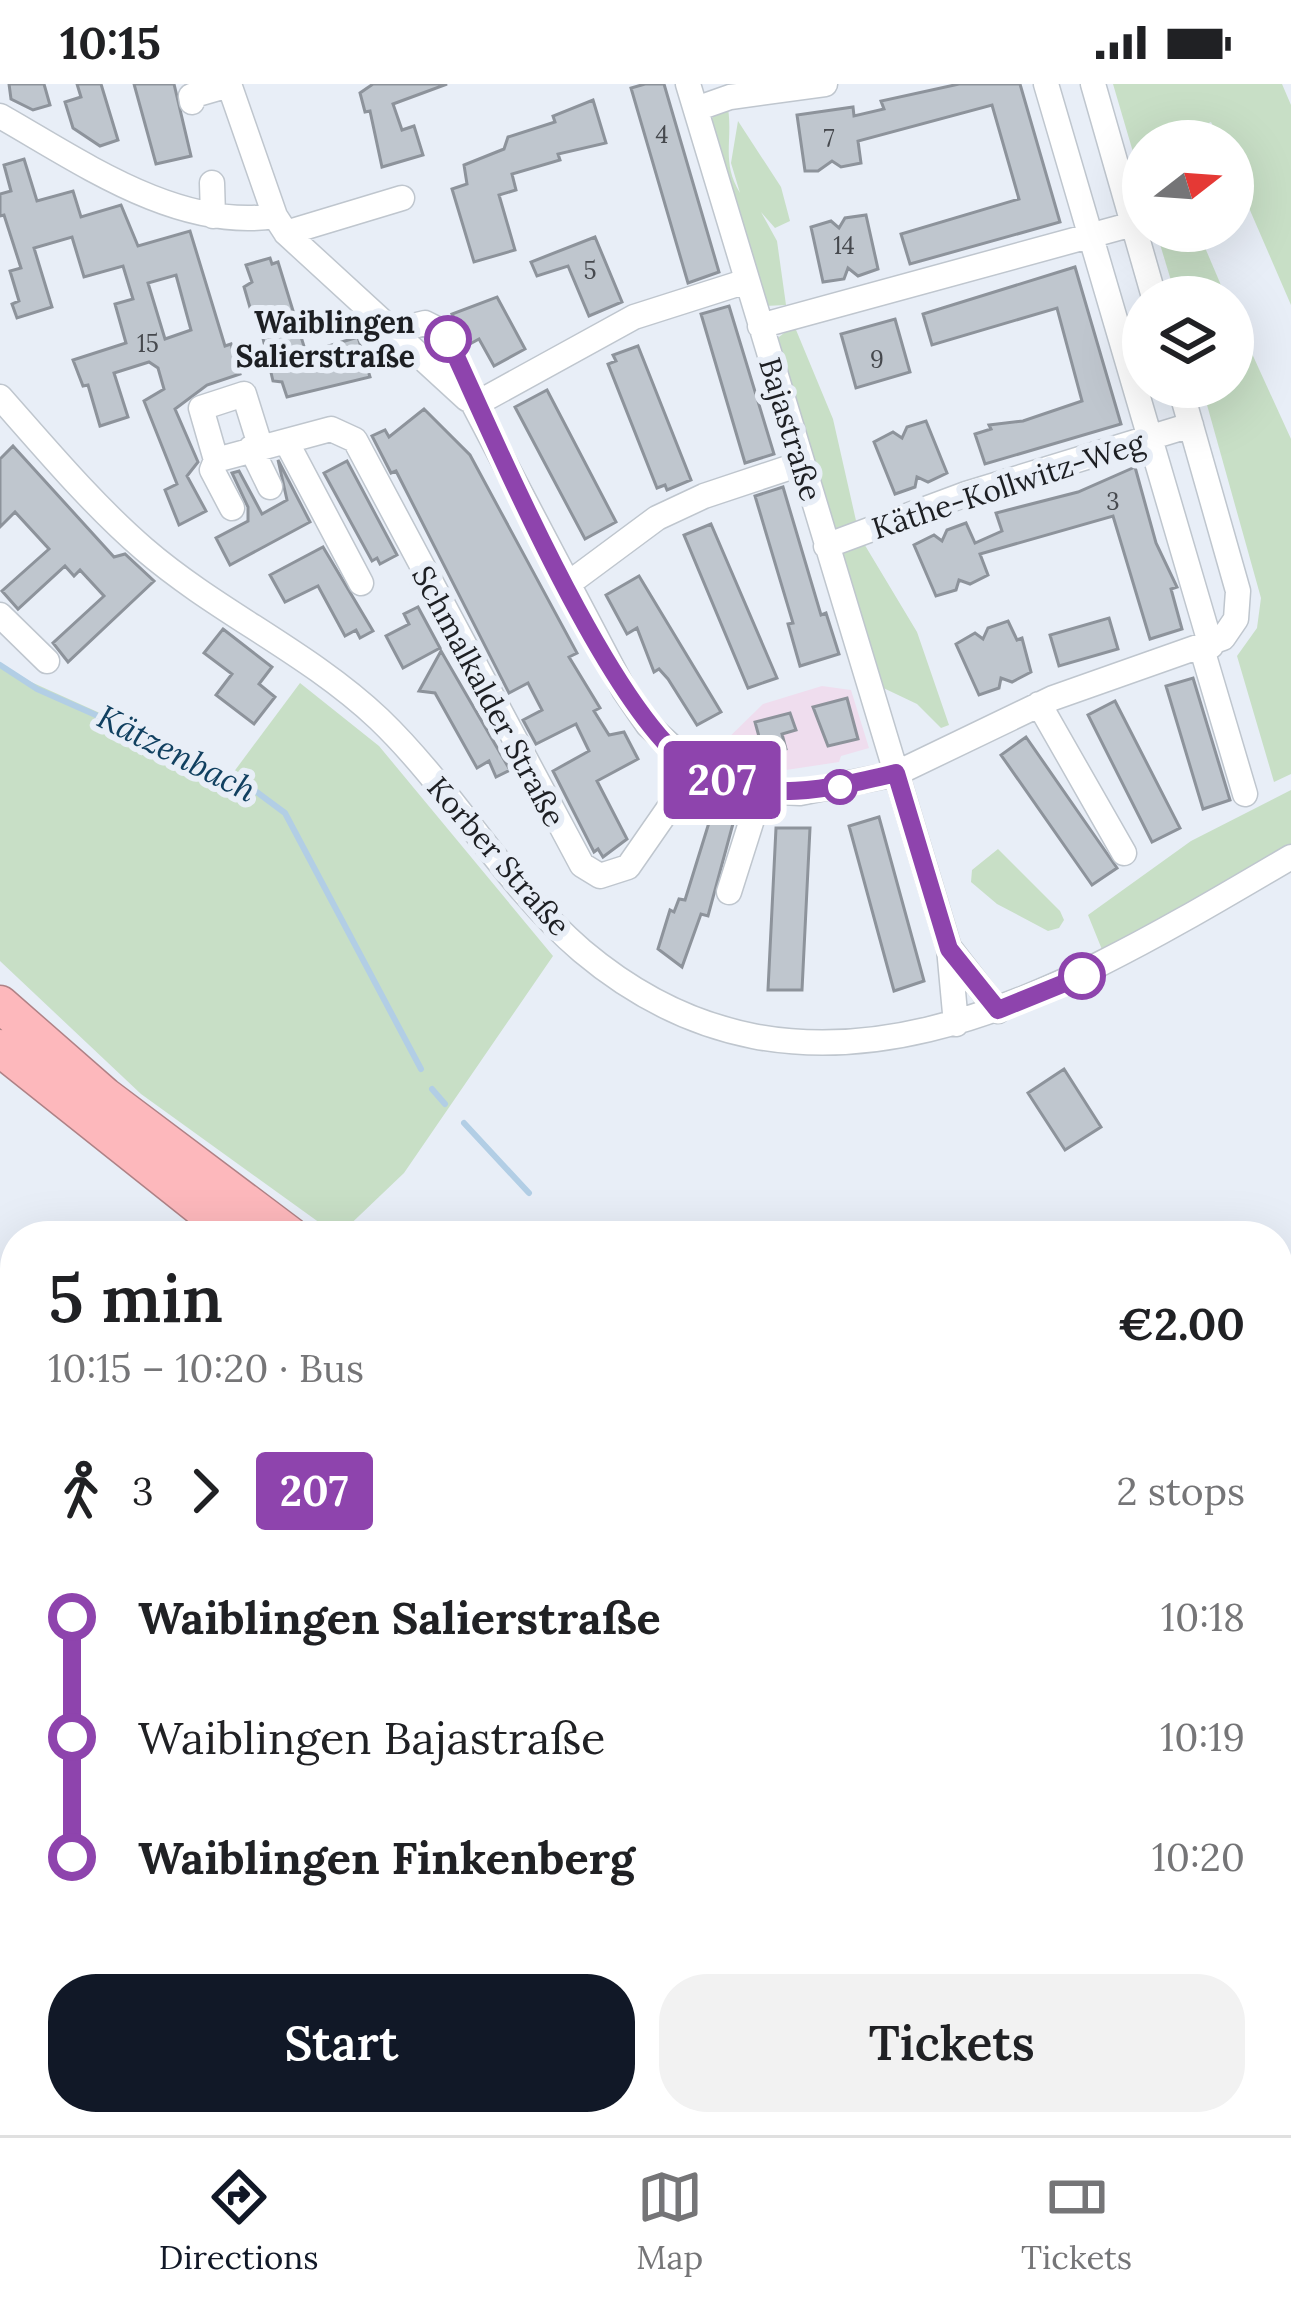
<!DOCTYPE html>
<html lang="en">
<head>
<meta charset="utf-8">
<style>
	:root { --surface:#fff; --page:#f2f2f2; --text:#202124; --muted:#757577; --line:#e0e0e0; --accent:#111827 }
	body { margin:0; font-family:Lora,serif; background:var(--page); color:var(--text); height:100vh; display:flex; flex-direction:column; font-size:45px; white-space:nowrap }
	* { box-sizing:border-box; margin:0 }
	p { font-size:39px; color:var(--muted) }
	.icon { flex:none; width:66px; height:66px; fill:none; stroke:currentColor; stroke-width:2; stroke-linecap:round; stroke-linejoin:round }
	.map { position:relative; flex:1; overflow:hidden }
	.drawer { position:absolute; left:0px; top:1137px; width:1293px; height:915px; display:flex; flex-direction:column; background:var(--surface); border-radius:48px 48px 0 0; box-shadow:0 12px 48px #0002 }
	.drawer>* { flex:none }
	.badge { padding:0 24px; border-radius:9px; font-size:42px; line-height:78px }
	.needle { width:78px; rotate:73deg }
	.fabs { position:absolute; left:1122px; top:36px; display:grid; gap:24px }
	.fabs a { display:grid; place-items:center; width:132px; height:132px; border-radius:50%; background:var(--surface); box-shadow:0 12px 48px #0002; font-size:60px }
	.map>.badge { position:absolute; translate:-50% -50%; box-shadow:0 0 0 6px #fff }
	.legs { display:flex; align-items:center; gap:18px; height:132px; padding:0 48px; font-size:39px }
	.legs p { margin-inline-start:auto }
	.overview { display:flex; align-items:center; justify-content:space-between; height:204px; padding:0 48px }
	h1 { font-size:66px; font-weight:600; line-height:90px }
	.cta { display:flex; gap:24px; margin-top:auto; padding:24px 48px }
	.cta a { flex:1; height:138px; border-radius:48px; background:var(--accent); color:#fff; font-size:48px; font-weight:600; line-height:138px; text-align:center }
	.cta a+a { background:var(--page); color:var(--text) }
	ul { padding:0 48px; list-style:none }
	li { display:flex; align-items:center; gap:42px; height:120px; font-size:45px }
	li i { display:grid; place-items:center; width:18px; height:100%; margin:0 15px; background:currentColor }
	li i::after { content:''; width:30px; height:30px; margin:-15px; border:9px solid; border-radius:50%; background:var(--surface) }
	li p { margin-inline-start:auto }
	li:first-child i { background:linear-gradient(#0000 50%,currentColor 0) }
	li:last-child i { background:linear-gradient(currentColor 50%,#0000 0) }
	.status { display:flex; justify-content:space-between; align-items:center; height:84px; padding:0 60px; background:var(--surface); direction:ltr }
	.status svg { height:33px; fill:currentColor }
	.dock { display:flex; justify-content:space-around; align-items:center; height:168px; border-top:3px solid var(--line); background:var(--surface); font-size:33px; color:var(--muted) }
	.dock a { display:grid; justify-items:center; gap:6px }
	.dock .active { color:var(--accent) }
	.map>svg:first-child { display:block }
	.education { fill:#efddee }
	.green { fill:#c8dfc6 }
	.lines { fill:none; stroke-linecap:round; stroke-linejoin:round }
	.stream { stroke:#b2cee5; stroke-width:6 }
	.building { fill:#bfc6ce; stroke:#8d939b; stroke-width:3; fill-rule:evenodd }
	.minor-casing { stroke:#bfc6ce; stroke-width:27 }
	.highway-casing { stroke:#af8286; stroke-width:39 }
	.minor { stroke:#fff; stroke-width:24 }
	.highway { stroke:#fdb8bc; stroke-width:36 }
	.line-1-casing { stroke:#fff; stroke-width:27 }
	.line-1 { stroke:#8e44ad; stroke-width:18 }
	.stop-1-dot { fill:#fff; stroke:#8e44ad; stroke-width:6 }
	.labels { text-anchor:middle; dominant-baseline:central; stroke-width:12; stroke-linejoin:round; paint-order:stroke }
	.number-label { font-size:24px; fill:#46494e }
	.stop-label { font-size:30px; font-weight:bold; fill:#1d1f23; stroke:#e8eef7; text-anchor:end }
	.street-label { font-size:30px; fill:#1d1f23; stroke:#e8eef7 }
	.water-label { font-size:33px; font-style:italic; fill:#114060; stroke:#e8eef7 }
</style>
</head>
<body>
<div class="status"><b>10:15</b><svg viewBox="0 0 49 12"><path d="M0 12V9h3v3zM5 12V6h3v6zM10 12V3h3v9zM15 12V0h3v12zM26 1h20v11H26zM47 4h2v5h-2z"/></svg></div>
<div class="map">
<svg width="1291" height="2051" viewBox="0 0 1291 2051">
	<rect width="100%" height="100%" fill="#e8eef7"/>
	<path class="education" d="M822,602l29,4 18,58 -28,8 -2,6 -53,8 -37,-5 -4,-9 -26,-9 44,-43z"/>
	<path class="green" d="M1113,0h169l9,21v200l-58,-134v-30h-13l-9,-19 -44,19h-24v45z
		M728,24c5,33 -7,54 12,85l-9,-30 7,-42 43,66 9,34 -15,7 -14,-16 16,29 9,64 -21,1 -56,-178 4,-12z
		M1156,147h42l28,66h-50z
		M1233,228l58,127v335l-17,8 -37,-126 20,-28 4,-30 -59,-211h31z
		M794,241l39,94 24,106 -20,6 -7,-4 -56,-186z
		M863,458l54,90 32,93 -8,3 -24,-24 -42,-20 -34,-131z
		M0,584l233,105 67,-90 79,63 174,210 -149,217 -66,63 -197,-142 -141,-133z
		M1291,706v60l-188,102 -15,-37 103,-74z
		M998,765l62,62 4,9 -5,8 -11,3 -51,-27 -26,-22 1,-12z
		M1278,1567l13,2v122l-13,-11z"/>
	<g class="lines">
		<path class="stream" d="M0,581l37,24 201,89 47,35 136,256
			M432,1005l13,15
			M464,1039l65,70"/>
	</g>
	<path class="building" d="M9,0h35l6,21 -17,5 -22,-11z
		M77,0h24l17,56 -18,6 -27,-18 -8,-26 16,-5z
		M134,0h40l17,72 -35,8z
		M373,0h74l-54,20 9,26 12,-4 9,29 -41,12 -12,-56 -5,1 -5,-19z
		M645,0h19l55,188 -31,11 -57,-195z
		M959,0h61l40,138 -150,42 -9,-30 118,-35 -27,-94 -134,36 3,22 -20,4 -9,-6 -14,10h-13l-8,-56 56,-8 1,9 30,-7 -3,-8z
		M593,16l13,43 -48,11 2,6 -48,14 4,16 -17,5 16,55 -41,12 -22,-73 15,-5 -3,-19 40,-16 4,-12 47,-15 -2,-6z
		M24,75l13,42 36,-10 8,26 40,-12 17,41 52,-15 35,115 6,-2 9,30 -33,11 -32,24 23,53 -11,14 19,35 -27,14 -14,-35 12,-6 -33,-83 20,-12 -6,-21 -9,-6 -35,11 14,44 -28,9 -12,-41 -5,1 -10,-26 53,-17 -11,-39 18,-5 -10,-33 -39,11 -12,-40 -38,11 18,59 -35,11 -5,-14 7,-3 -9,-30 11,-3 -17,-53 -4,1v-22l11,-3 -7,-26zM176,191l15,55 -26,9 -17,-56z
		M866,131l12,54 -20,7 -10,-8 -4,11 -21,3 -12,-55 20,-6 8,7 6,-10z
		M595,153l27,65 -33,14 -21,-50 -31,10 -6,-14z
		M270,174l2,6 6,-2 28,91 52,-16 12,40 -83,20 -5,-15 -9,-1 -17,-72 -5,2 -7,-24 8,-5 -6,-17z
		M1075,183l46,157 -136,40 -10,-30 16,-5 -2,-4 34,-4 59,-20 -25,-93 -125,37 -9,-31z
		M497,213l28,52 -31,17 -15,-27 -11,6 -16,-31z
		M729,222l45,148 -29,9 -44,-149z
		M895,235l15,53 -54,16 -15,-54z
		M638,262l53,134 -24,10 -2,-5 -8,3 -49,-124 8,-3 -3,-6z
		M547,306l69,132 -31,17 -70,-132z
		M424,325l46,46 107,198 -8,4 31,51 -6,3 15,24 15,-3 14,27 -41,22 30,58 -24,18 -5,-8 -4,3 -41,-81 36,-20 -13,-27 -40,20 -13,-24 19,-10 -14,-27 -19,10 -113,-222 -5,2 -19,-37 13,-6 4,7z
		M926,337l21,52 -19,9 -11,-5 -2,10 -20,7 -21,-52 19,-10 9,6 5,-11z
		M13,362l101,111 11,-3 29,27 -86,81 -15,-19 51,-47 -24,-26 -6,6 -9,-10 -47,43 -16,-18 47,-42 -34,-37 -15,15v-68z
		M278,376l32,62 -80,43 -14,-27 32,-17v-14l-16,-34 7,-2 23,43 25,-14z
		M347,377l50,94 -17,9 -3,-6 -5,3 -48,-88z
		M1135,383l21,76 21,44 -6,2 11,40 -32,10 -37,-123 -133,38 8,21 -18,9 -11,-4 -3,10 -20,6 -22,-51 20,-10 8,6 5,-11 19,-7 9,20 27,-12 -6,-18 82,-21z
		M783,403l38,128 5,-2 13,41 -39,12 -12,-42 5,-1 -38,-127z
		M711,440l66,154 -29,10 -64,-153z
		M323,463l50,84 -13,7 -4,-8 -11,6 -27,-50 -33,16 -15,-27z
		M639,492l82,136 -24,13 -29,-46 -9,-10 -5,3 -17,-44 -10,6 -21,-39z
		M418,523l22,41 -37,20 -17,-32 23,-12 -5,-10z
		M1109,534l9,31 -59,17 -9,-31z
		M1008,537l9,19 5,-2 9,34 -19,10 -11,-4 -2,10 -20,7 -23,-51 19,-11 8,6 5,-11z
		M223,545l49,38 -13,17 16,13 -21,27 -38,-29 16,-21 -28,-21z
		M441,567l69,119 -14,7 -7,-16 -12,7 -42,-75 -16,-2z
		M1193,594l37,122 -27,9 -37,-123z
		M847,614l11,41 -30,7 -15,-39z
		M1115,617l65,127 -28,14 -64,-127z
		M790,629l6,17 -14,4 4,15 -22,6 -9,-33z
		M1026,653l91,131 -25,17 -91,-130z
		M712,729l22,7 -26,96 -7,-2 -19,53 -24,-18 12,-39 4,2 5,-13 6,1z
		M879,733l45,164 -30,10 -45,-165z
		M776,744h34l-8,162h-34z
		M1064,985l37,58 -36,23 -37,-57z"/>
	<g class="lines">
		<defs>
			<path id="minor" d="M229,0l46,132 11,17 181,166
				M688,0l261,864 7,76
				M1046,0l165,562
				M1093,0l61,213
				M192,18l-1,-6 38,-11
				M696,25l34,-12 95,-13
				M0,32c81,46 178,115 275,100
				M212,99l1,33
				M286,149l116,-35
				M760,242l373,-102
				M392,247l33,-8 20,10 29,72 150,285 24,35 48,44 32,13 33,9 39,2 95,-19 158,-76 170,-60 13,-19 2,-28 -58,-204
				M0,313c46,52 92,107 144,152 73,63 164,103 235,170 74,71 125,165 203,232 235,198 493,32 709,-94
				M474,321l160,-88 113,-36
				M287,359l74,140
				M260,361l-16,-51 -43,14 15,52 115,-31 24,11 227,425 18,11 28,-9 68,-98
				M251,364l19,39
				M216,376l-4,10 20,38
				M826,462l140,-52 225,-69
				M568,500l89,-66 47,-22 96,-32
				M0,531l47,46
				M1202,565l43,145
				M1039,620l85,149
				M729,808l32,-101
				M951,866l47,61"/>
			<path id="highway" d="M0,920l105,92 186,140
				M0,964l236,188
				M1278,1495l13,1
				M1278,1526h13
				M1278,1727l13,18"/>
		</defs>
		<use href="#minor" class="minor-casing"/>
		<use href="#highway" class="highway-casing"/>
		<use href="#minor" class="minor"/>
		<use href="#highway" class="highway"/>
	</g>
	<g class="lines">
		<defs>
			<path id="line-1" d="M448,255c44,94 166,387 251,432 64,34 130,18 197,2l53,176 49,61 84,-34"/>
		</defs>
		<use href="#line-1" class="line-1-casing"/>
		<use href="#line-1" class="line-1"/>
	</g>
	<g class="stop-1-dot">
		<circle cx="448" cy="255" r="21"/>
		<circle cx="840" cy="703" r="15"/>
		<circle cx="1082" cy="892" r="21"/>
	</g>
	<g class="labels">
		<g class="number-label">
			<text x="662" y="50">4</text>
			<text x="829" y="54">7</text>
			<text x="844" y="161">14</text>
			<text x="590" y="186">5</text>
			<text x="148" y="259">15</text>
			<text x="877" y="275">9</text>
			<text x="1113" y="417">3</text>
		</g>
		<g class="stop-label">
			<text x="415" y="238">Waiblingen<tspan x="415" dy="34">Salierstraße</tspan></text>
		</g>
		<g class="street-label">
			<text transform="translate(791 345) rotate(73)">Bajastraße</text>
			<text transform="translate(1008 401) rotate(-18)">Käthe-Kollwitz-Weg</text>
			<text transform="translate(489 612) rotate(62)">Schmalkalder Straße</text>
			<text transform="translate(499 772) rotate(49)">Korber Straße</text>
		</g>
		<g class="water-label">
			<text transform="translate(177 669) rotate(27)">Kätzenbach</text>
		</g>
	</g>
</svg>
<div class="fabs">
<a><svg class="needle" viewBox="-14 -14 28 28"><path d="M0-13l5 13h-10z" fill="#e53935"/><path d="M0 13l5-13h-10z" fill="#757577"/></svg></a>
<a><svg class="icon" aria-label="layers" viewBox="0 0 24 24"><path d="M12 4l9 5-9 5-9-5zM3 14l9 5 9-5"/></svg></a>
</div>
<b class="badge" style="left:722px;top:696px;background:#8e44ad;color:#fff">207</b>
<section class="drawer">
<div class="overview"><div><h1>5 min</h1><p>10:15 – 10:20 · Bus</p></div><b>€2.00</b></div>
<div class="legs"><svg class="icon" aria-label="walk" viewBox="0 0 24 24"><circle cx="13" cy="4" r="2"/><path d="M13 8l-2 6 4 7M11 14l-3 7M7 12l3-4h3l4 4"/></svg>3<svg class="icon" aria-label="forward" viewBox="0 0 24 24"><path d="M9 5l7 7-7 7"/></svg><b class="badge" style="background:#8e44ad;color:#fff">207</b><p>2 stops</p></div>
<ul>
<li><i style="color:#8e44ad"></i><b>Waiblingen Salierstraße</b><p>10:18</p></li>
<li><i style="color:#8e44ad"></i><span>Waiblingen Bajastraße</span><p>10:19</p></li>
<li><i style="color:#8e44ad"></i><b>Waiblingen Finkenberg</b><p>10:20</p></li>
</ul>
<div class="cta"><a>Start</a><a>Tickets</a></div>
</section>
</div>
<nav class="dock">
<a class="active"><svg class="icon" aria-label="directions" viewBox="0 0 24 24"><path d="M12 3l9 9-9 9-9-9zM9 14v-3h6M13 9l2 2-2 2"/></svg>Directions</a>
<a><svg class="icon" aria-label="map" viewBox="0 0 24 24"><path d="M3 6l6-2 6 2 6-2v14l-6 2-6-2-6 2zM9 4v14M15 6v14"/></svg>Map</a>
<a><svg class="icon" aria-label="tickets" viewBox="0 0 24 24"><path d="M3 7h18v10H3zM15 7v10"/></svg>Tickets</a>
</nav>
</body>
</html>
